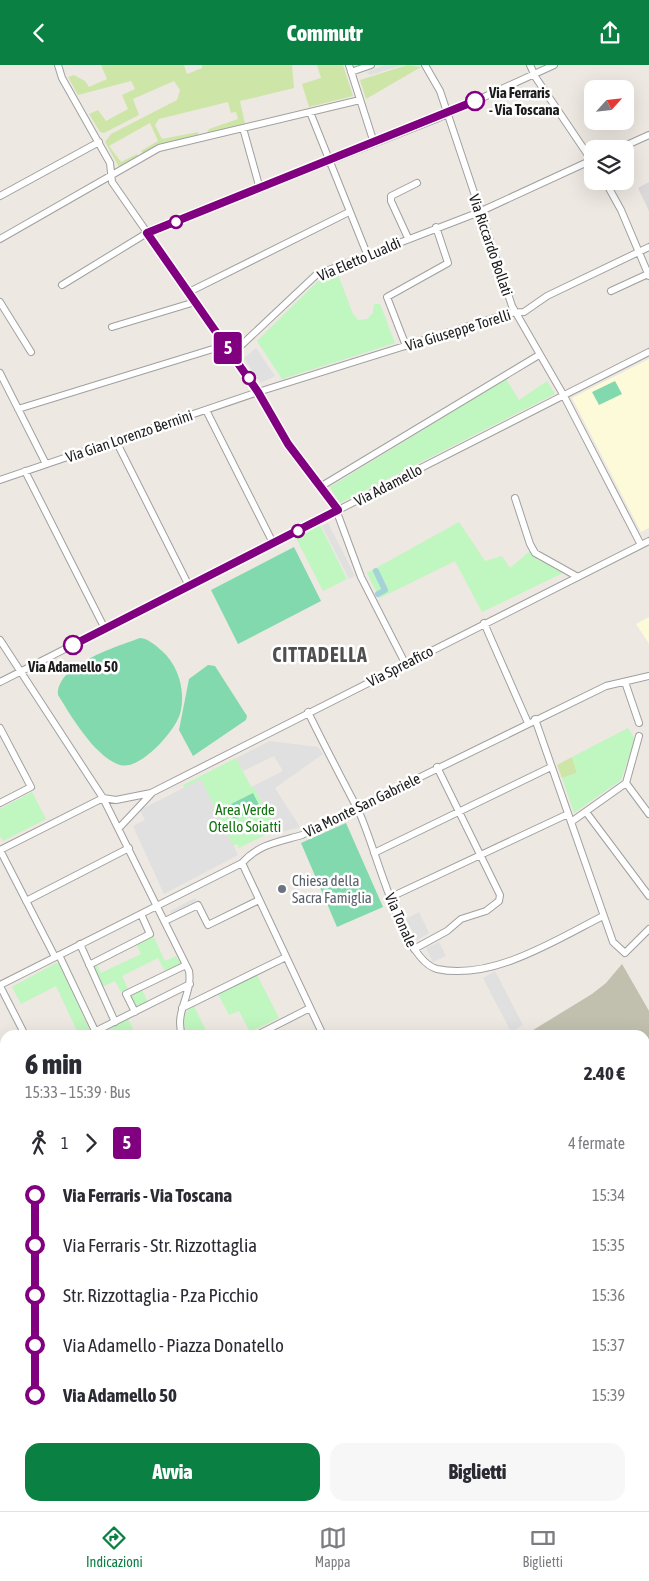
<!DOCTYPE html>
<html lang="it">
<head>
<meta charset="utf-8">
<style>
	:root { --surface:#fff; --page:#f7f7f7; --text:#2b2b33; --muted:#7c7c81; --line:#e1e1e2; --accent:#0b8043 }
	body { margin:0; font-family:"Asap Condensed",sans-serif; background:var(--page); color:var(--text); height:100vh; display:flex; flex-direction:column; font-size:19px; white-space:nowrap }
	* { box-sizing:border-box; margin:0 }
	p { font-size:16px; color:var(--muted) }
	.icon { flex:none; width:28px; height:28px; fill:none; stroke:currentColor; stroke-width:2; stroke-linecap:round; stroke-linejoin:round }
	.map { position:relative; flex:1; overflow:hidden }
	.drawer { position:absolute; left:0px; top:965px; width:650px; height:481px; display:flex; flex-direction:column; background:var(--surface); border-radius:15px 15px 0 0; box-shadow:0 5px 20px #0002 }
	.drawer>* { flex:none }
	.badge { padding:0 10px; border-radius:4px; font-size:18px; line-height:32px }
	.needle { width:32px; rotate:63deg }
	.controls { position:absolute; left:584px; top:15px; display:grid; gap:10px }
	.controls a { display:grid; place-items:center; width:50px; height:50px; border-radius:10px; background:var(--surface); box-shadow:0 5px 20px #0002; font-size:25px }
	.map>.badge { position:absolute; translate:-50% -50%; box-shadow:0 0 0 2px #fff }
	.legs { display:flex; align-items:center; gap:8px; height:55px; padding:0 25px; font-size:16px }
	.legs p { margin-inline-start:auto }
	.overview { display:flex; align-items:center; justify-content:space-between; height:85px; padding:0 25px }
	h1 { font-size:28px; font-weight:800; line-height:38px }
	.cta { display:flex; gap:10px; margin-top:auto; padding:10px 25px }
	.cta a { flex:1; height:58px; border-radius:15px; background:var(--accent); color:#fff; font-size:20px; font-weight:800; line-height:58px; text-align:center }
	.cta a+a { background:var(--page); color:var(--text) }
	ul { padding:0 25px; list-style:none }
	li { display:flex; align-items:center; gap:18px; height:50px; font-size:19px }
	li i { display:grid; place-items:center; width:8px; height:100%; margin:0 6px; background:currentColor }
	li i::after { content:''; width:12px; height:12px; margin:-6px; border:4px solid; border-radius:50%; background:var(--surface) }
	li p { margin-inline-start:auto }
	li:first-child i { background:linear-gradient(#0000 50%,currentColor 0) }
	li:last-child i { background:linear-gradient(currentColor 50%,#0000 0) }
	header { display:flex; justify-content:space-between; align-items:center; height:65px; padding:0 25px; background:var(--accent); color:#fff; font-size:22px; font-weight:800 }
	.tabs { display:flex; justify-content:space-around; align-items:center; height:70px; border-top:1px solid var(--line); background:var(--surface); font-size:14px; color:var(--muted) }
	.tabs a { display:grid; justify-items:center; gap:2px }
	.tabs .on { color:var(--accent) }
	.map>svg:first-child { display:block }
	.residential { fill:#dad8d9 }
	.education { fill:#fdfada }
	.construction { fill:#c1bfad }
	.farmland { fill:#ebeacd }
	.grass { fill:#cde6a8 }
	.park { fill:#c0f6bf }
	.pitch { fill:#82d9ae }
	.parking { fill:#e0e0e0 }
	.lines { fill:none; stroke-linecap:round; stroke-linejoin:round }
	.canal { stroke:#a3d3d9; stroke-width:6 }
	.minor-casing { stroke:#a0a0a0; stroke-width:8 }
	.highway-casing { stroke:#cf2b74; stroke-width:11 }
	.minor { stroke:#fff; stroke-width:6 }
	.highway { stroke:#e28ba5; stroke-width:9 }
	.line-1-casing { stroke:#fff; stroke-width:11 }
	.line-1 { stroke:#800080; stroke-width:8 }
	.stop-1-dot { fill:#fff; stroke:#800080; stroke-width:2.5 }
	.worship-dot { fill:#6b7280; stroke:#fff; stroke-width:2 }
	.labels { text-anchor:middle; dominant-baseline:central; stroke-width:5; stroke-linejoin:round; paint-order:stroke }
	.stop-label { font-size:15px; font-weight:bold; fill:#1c1c1c; stroke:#fff; text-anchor:start }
	.street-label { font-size:15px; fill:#1c1c1c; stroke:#fff }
	.park-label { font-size:15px; fill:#12740f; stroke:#fff }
	.worship-label { font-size:15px; fill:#5b616d; stroke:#fff; text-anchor:start }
	.district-label { font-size:20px; font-weight:bold; letter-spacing:1px; fill:#4f4f4f; stroke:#fff }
</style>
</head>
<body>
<header><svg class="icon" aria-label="back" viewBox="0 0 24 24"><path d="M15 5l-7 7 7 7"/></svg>Commutr<svg class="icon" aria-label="share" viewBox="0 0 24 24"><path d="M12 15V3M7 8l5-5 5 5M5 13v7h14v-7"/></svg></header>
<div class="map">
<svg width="649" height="1446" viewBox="0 0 649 1446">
	<rect width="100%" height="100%" fill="#ede8e1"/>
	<path class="residential" d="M649,117v29l-11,-23z"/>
	<path class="education" d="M649,294v169l-8,4 -69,-134z
		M649,552v27l-13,-20z"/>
	<path class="construction" d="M622,899l27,47v424l-4,2v-402h-120l67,-41 14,-11z"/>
	<path class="farmland" d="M0,1064l5,9v143l-5,2z
		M0,1246l5,5v64l-5,-10z
		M53,1441h95l3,5h-96z"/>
	<path class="grass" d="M101,0h83l3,9 15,-6v-3h90l2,23 -54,13 5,23 -39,10 3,-5 29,-10 -2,-7 -5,1 -3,-11 -69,17 -4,6 7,14 36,-7v3l-38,9 -17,10 -2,-3 17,-10 -8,-18 -41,23 12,16 16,-8 1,3 -19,10 -14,-25 6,-8 66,-34 3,-10 -6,-9 -41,18 6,16 -35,18 -4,-1 -11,-18 9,-4 8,11 22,-12 -6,-14 13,-6 -4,-8 -53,14 -10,-18 6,-2 11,6 4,6 18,-8z
		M317,0h26l10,31 -44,11 -7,-23 19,-6z
		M407,0l14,2 -55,32 -6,-19z
		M572,692l5,16 -15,5 -5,-13z
		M649,1137v233l-4,2v-233z"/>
	<path class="park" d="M337,207l16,42 5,6 9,-1 6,-6 1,-9h6l15,39 -113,36 -25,-38 60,-59z
		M506,314l13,21 28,-19 8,13 -215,109 -10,-16z
		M459,457l26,39 17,-5 8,12 20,-17 8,9 27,12 -83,40 -27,-51 -75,37 -1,-2 9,-6 -7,-15 -4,2 6,11 -6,5 -10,-20z
		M320,460l27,54 -24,12 -27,-53z
		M628,663l7,11 -14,41 -47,33 -12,-35 15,-5 -5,-16z
		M236,693l15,29 2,-1 24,43 -38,19 -2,-4 -4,2 -32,-66 -16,8 -2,-3z
		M32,727l14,27 -43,22 -3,-5v-27z
		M153,870l12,26 11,-5 5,8 -16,7 -7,-13 -36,18 6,13 -7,3 -6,-11 -13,6 -11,-21 5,-3 5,10 40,-19 -5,-11z
		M56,898l3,1 33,71h-13l-23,-49 -35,18 -9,-17z
		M257,910l22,43 -29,14 -11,-21 -10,4 -11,-21z
		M142,924l6,14 -12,6 -7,-14z
		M194,941l14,29h-21c-4,-13 -5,-23 7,-29z
		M128,954l8,16h-31l-1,-4z"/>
	<path class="pitch" d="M615,316l7,13 -23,11 -7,-13z
		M294,482l27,54 -83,43 -27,-54z
		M140,573c9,1 15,7 22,13 17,15 24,41 18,63 -5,17 -40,57 -60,51 -25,-8 -49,-49 -62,-70 -2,-30 58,-48 82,-57z
		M208,600l7,1 32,50 -1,4 -53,36 -14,-26 10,-51z
		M253,728l7,14 -26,13 -7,-14z
		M346,758l37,84 -46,20 -36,-84z"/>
	<path class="parking" d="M386,0h17l-33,10 -4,-3z
		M256,283l19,28 -14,7 -17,-25z
		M328,458l27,53 -6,3 -27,-53z
		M270,676l48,6 5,7 -48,34 25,39 -21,6 -26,-47 30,-15 -9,-15 -31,15 -7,-13z
		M201,714l37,76 -74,39 -31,-68 12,-6 -5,-10z
		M195,833l2,4 -26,12 -1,-3z
		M419,847l10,21 -12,7 -11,-21z
		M439,877l7,14 -13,6 -7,-14z
		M495,906l28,54 -12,7 -28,-54z"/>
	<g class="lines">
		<path class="canal" d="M376,506l9,19 -7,4
			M0,1060l5,9
			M0,1158l5,-3"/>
		<defs>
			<path id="minor" d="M58,0l4,13 48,85 2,19 146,210 31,52 49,66v5l23,62 44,86
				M349,0l25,78
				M425,0l15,26 72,215 52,90 77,149
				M530,0l6,13 56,83
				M351,7l20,-7
				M310,47l57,142
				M243,63l17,61
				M618,84l31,-14
				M605,116l16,29 28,66
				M0,131l99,-54
				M408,173l-17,-37v-5l26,-13
				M0,174l159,-91 201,-48
				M62,220l85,-52 289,-114 118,-54
				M611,226l37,-17
				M189,227l160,-80
				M0,237l31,50
				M112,262l83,-25
				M406,281l-19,-49 61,-34 -12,-36
				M232,289l84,-79 161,-62 115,-53
				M0,308l46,91
				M18,344l208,-64
				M206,345l67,133
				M116,376l73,145
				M25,406l80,158
				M0,415l258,-88 252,-79 14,-1 23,-16 102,-49
				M320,422l219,-132
				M515,433l15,46 5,9 43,24
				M484,558l44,100
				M0,575l103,158 86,173c4,23 -15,41 -7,64
				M0,617l649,-330
				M625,617l14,41
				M308,647c16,33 33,65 50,98 17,33 43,150 79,159 55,12 119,-29 166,-53
				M535,654l78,223 12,11 24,-24
				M0,663l31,59 -31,16
				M626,718l13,-47
				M103,733l13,2 35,-7 498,-252
				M586,747l63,84
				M571,757l55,-39 23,31
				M119,763l32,-34
				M0,785l55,107
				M0,785l103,-52
				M374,788l177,-86
				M242,798l81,172
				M391,832l177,-83
				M26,836l103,-53
				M165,856l33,-16 10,20 51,-25
				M80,879l35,78
				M414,884l33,-18 14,-12 25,-8 13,-10 1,-6 -63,-128
				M59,890l38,80
				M89,900l61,-31 -9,-20
				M0,920l242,-122c17,-19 36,-21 60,-28l304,-149 43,-10
				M0,921l25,49
				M182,943l104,-51
				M135,947l-9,-18 60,-29
				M96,966l94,-47
				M257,970l53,-27
				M0,1223l5,-2
				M0,1238l5,2"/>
			<path id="highway" d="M0,989l5,9
				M0,1008l5,9
				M197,1441l1,5
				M211,1441l2,5"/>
		</defs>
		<use href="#minor" class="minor-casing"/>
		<use href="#highway" class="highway-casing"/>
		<use href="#minor" class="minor"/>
		<use href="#highway" class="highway"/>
	</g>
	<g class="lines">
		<defs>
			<path id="line-1" d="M73,580l265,-135 -50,-66 -30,-52 -111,-159 328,-132"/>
		</defs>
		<use href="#line-1" class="line-1-casing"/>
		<use href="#line-1" class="line-1"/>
	</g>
	<g class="stop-1-dot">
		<circle cx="475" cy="36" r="9"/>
		<circle cx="176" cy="157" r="6"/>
		<circle cx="249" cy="313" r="6"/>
		<circle cx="298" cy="466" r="6"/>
		<circle cx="73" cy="580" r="9"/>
	</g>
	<circle class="worship-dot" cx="282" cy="824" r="5"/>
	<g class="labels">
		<g class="stop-label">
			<text x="489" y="27">Via Ferraris<tspan x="489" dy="17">- Via Toscana</tspan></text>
			<text x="73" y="601" text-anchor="middle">Via Adamello 50</text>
		</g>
		<g class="street-label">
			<text transform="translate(491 180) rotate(71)">Via Riccardo Bollati</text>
			<text transform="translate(359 194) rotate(-23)">Via Eletto Lualdi</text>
			<text transform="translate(458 265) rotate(-17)">Via Giuseppe Torelli</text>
			<text transform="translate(129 371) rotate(-19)">Via Gian Lorenzo Bernini</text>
			<text transform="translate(388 420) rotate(-27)">Via Adamello</text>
			<text transform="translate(400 601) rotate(-27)">Via Spreafico</text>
			<text transform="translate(362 740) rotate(-26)">Via Monte San Gabriele</text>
			<text transform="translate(401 855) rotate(66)">Via Tonale</text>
		</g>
		<g class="park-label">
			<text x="245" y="744">Area Verde<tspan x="245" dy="17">Otello Soiatti</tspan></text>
		</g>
		<g class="worship-label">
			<text x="292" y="815">Chiesa della<tspan x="292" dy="17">Sacra Famiglia</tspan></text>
		</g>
		<g class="district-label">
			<text x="320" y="589">CITTADELLA</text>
		</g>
	</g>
</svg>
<div class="controls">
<a><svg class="needle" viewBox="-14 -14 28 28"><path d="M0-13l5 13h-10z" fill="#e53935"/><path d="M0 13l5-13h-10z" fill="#7c7c81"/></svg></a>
<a><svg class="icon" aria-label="layers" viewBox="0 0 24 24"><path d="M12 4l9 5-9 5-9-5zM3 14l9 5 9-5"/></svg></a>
</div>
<b class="badge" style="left:228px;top:283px;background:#800080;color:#fff">5</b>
<section class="drawer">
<div class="overview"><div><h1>6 min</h1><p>15:33 – 15:39 · Bus</p></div><b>2.40 €</b></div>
<div class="legs"><svg class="icon" aria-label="walk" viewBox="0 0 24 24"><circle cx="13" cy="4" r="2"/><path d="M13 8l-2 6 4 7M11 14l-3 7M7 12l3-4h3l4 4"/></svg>1<svg class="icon" aria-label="forward" viewBox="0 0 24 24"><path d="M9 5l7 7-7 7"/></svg><b class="badge" style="background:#800080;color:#fff">5</b><p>4 fermate</p></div>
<ul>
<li><i style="color:#800080"></i><b>Via Ferraris - Via Toscana</b><p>15:34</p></li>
<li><i style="color:#800080"></i><span>Via Ferraris - Str. Rizzottaglia</span><p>15:35</p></li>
<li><i style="color:#800080"></i><span>Str. Rizzottaglia - P.za Picchio</span><p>15:36</p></li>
<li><i style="color:#800080"></i><span>Via Adamello - Piazza Donatello</span><p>15:37</p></li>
<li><i style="color:#800080"></i><b>Via Adamello 50</b><p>15:39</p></li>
</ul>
<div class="cta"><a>Avvia</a><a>Biglietti</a></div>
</section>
</div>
<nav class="tabs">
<a class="on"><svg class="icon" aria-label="directions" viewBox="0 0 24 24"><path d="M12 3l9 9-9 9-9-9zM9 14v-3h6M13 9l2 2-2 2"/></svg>Indicazioni</a>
<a><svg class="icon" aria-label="map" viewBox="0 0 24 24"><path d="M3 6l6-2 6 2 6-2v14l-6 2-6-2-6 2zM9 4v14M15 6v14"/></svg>Mappa</a>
<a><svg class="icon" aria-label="tickets" viewBox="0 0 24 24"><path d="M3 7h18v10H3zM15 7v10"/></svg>Biglietti</a>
</nav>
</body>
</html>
